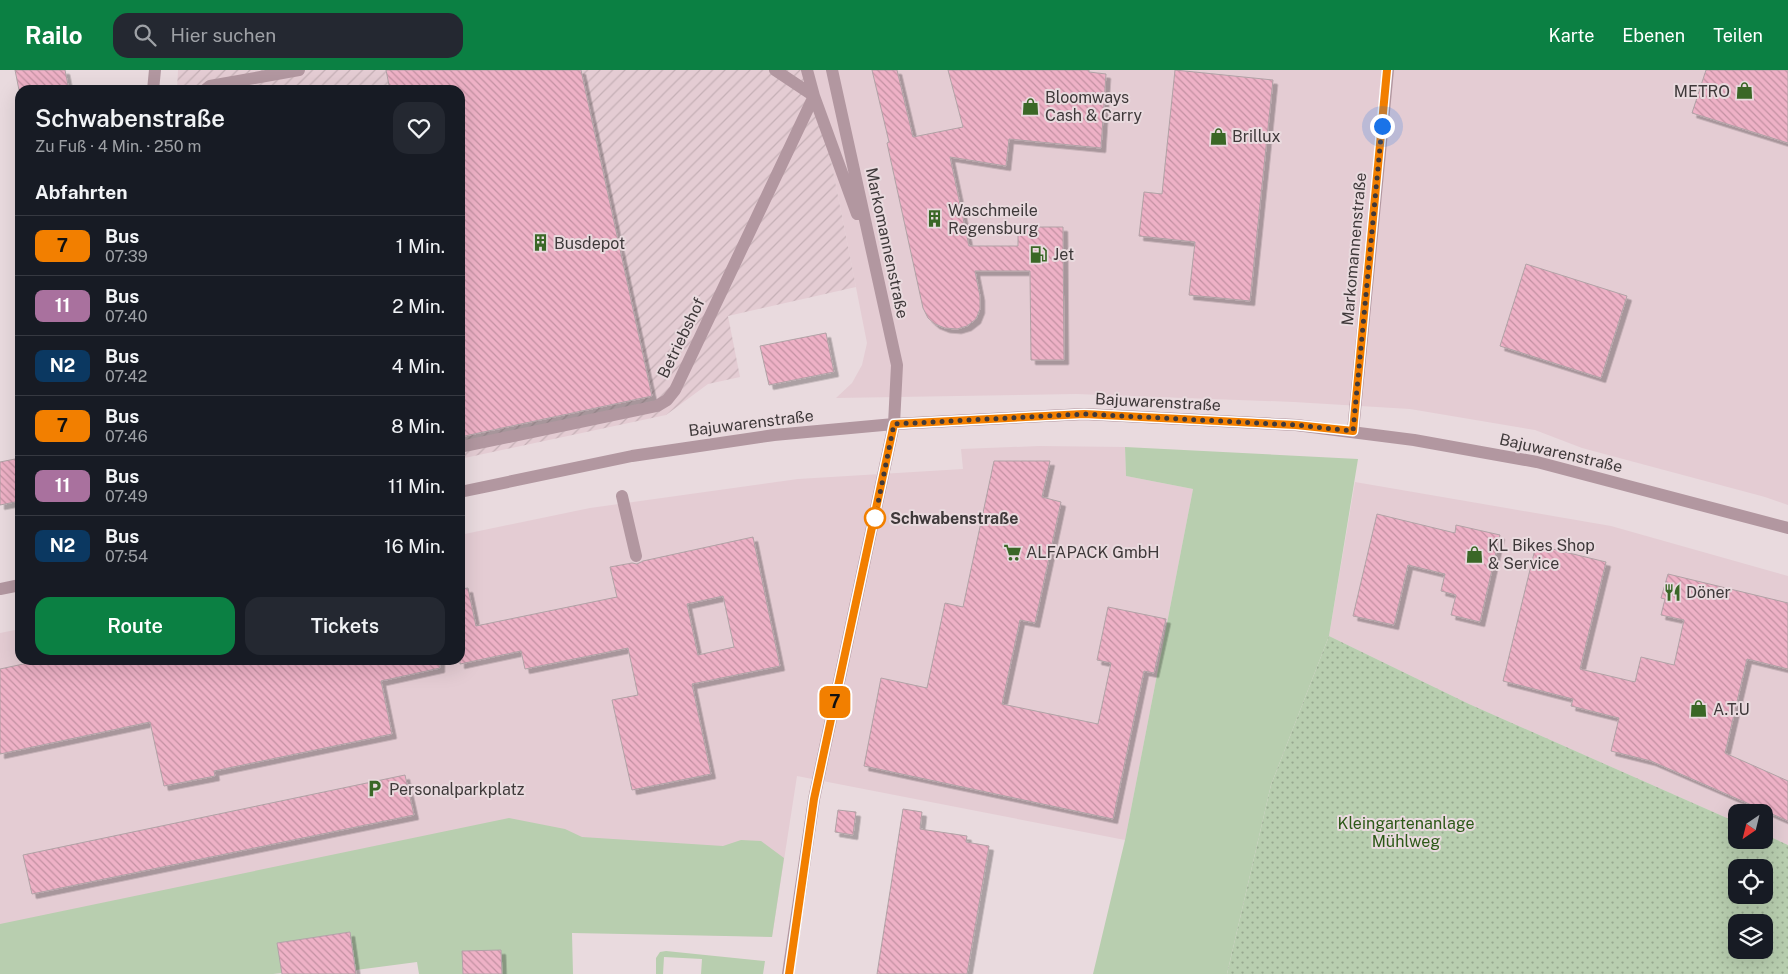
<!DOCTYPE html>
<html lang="de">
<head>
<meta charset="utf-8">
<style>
	:root { --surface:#171b24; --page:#242831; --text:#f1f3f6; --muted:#9ea1a6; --line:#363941; --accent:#0b8043 }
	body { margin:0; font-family:"Public Sans",sans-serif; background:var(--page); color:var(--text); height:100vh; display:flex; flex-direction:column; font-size:19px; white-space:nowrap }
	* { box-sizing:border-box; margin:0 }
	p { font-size:16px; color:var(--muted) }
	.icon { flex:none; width:28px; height:28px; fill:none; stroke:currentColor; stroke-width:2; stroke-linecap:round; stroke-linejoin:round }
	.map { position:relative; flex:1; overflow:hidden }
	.sheet { position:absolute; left:15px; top:15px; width:450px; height:580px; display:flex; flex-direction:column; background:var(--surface); border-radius:15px; box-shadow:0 5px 20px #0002 }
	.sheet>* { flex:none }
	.badge { padding:0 10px; border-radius:8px; font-size:18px; line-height:32px }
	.needle { width:32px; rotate:215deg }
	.buttons { position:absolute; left:1728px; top:734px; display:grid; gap:10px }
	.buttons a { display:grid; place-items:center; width:45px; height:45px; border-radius:10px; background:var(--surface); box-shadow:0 5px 20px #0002; font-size:25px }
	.you { position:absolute; width:25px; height:25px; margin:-12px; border:4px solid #fff; border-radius:50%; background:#1a73e8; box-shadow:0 0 0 8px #1a73e833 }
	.map>.badge { position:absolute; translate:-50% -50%; box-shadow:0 0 0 2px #fff }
	h2 { padding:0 20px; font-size:19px; line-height:45px }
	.round { display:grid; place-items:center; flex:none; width:52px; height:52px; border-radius:15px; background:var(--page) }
	.overview { display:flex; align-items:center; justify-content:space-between; height:85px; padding:0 20px }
	h1 { font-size:24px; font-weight:600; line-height:38px }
	.action { display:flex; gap:10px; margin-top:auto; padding:10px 20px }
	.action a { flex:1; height:58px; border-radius:15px; background:var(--accent); color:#fff; font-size:20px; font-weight:600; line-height:58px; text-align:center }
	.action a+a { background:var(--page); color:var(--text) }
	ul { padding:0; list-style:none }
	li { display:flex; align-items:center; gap:15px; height:60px; padding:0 20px; border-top:1px solid var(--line) }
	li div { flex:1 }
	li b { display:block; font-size:19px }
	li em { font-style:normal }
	li .badge { min-width:55px; font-weight:700; text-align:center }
	header { display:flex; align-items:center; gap:30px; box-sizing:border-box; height:70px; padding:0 25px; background:var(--accent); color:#fff }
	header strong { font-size:24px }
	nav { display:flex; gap:28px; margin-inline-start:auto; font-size:18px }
	.search { width:350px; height:45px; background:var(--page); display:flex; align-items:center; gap:12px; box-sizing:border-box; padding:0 18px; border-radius:15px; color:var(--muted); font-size:19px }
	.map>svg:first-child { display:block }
	.built { fill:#e4ccd3 }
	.industrial { fill:url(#industrial-furrows) }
	.grass { fill:#b8ceaf }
	.garden { fill:url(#garden-dots); fill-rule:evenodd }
	.building { fill:url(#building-back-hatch); stroke:#b1a2a6; fill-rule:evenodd; filter:url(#shadow) }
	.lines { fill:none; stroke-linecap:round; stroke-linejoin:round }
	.minor { stroke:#b297a0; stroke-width:12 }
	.line-casing { stroke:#fff; stroke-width:11 }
	.line { stroke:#f27f00; stroke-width:8 }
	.walk { stroke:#3f393a; stroke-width:5; stroke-dasharray:0 9 }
	.stop-dot { fill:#fff; stroke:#f27f00; stroke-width:2.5 }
	.labels { text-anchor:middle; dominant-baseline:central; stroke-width:4; stroke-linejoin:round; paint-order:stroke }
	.poi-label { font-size:16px; fill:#3f393a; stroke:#e9dade; text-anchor:start }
	.street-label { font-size:16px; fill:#3f393a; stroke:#e9dade }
	.stop-label { font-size:16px; font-weight:bold; fill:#3f393a; stroke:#e9dade; text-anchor:start }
	.park-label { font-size:16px; fill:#2d5918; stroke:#e9dade }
</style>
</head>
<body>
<header>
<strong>Railo</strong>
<div class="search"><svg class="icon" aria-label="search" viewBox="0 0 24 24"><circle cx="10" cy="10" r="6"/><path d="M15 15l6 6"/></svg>Hier suchen</div>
<nav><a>Karte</a><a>Ebenen</a><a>Teilen</a></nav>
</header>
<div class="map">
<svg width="1788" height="904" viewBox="0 0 1788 904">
	<defs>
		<pattern id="industrial-furrows" width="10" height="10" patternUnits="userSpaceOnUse" patternTransform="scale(1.25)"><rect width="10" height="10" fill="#e4ccd3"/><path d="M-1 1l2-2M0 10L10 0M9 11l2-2" fill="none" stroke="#c5b0b6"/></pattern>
		<pattern id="garden-dots" width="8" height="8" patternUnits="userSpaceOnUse" patternTransform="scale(1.25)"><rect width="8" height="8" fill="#b8ceaf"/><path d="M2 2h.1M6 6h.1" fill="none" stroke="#97a88f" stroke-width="1.8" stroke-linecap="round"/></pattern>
		<pattern id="building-back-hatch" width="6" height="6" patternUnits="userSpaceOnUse" patternTransform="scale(1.25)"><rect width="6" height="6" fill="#eeb1c6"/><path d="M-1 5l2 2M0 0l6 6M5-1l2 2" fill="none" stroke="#c291a2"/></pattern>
		<filter id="shadow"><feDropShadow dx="4.5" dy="4.5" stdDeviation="0" flood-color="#0004"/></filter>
	</defs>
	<rect width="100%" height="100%" fill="#e9dade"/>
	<path class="built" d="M813,0h975v435l-23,-8 -183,-49 -47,-18 -125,-21 -116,-7 -218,-8 -240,4 16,-15 10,-18 5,-22z
		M1039,376l86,1 1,29 67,13 -68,351 -328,-64 -25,161 -461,-13 -311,50v-341l20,-4v31h440v-125l130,-27 208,-29 165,-10 -2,-20z
		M1355,412l256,44 177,50v269l-24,-11v-22h-28v10l-267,-118 -140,-68z"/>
	<path class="industrial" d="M178,0h208l4,20h-213z
		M581,0h232l43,217 -128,29 12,61 -32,7 -42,31 -206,44v-22l192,-41z"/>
	<path class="grass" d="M1125,377l233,12 -29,177 -58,149 -44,189h-134l32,-134 68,-351 -67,-13z
		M509,748l56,11 17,8 141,9 18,-6 20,1 23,17 -12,79 -200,-4 1,41h-71l-1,-24 -39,1 1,23h-44l-2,-12 -61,8 -6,-38 -73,11 5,30 -9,1h-273v-50z
		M666,881l99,10 -2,13h-62l1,-15 -38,-2 -1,17h-7v-16l4,-6z"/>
	<path class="garden" d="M1329,566l140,68 267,118v18h28v-6l24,11v129h-561l44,-189zM1736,798h28v27h-28zM1736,852h28v28h-28z"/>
	<path class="building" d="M15,0h50l4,20h-50z
		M386,0h195l71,326 -192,41v-347h-70z
		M872,0h25l16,67 50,-10 -15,-57h141v2l17,2 -5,74 -92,-9 -3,27 -56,-9 19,89h49v-19h45l1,133h-33l-1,-89h-55l5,25v13l-4,10 -9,7 -10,3 -12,-1 -10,-4 -7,-6 -5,-10 -36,-165 2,-1z
		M1175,0l98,10 -23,221 -61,-6 6,-53 -56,-6 5,-44 18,2z
		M1706,0h82v73l-96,-30z
		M1526,194l101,32 -26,82 -101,-32z
		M826,263l8,39 -65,13 -9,-39z
		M20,388v43l-20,4v-43z
		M994,391h56l-8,36 19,5 -26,121 -15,-3 -18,84 96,20 13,-61 -14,-3 11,-53 58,12 -12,54 -10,-2 -31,148 -249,-53 17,-88 46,10 18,-85 18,4z
		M1377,444l78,19 1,-8 44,10 -20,87 -29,-7 5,-20 -15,-4 4,-17 -37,-9 -14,60 -41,-9z
		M753,467l27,129 -88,18 19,90 -79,16 -20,-90 26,-5 -10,-47 -103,21 -4,-18 -61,13v-75l8,-1 8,38 141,-29 -7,-30 22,-4 5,1 6,-3zM723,526l11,51 -36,8 -11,-51z
		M1536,475l70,17 -26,107 55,13 6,-25 33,8 10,-45 -23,-5 4,-16 -4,-1 7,-24 120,29v66l-41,-10 -22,94 63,28v40l-137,-60 -40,-10 8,-33 -48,-12 2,-7 -70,-18z
		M42,590h398v8l-59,13 11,53 -178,37 1,5 -51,10 -14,-64 -150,32v-85z
		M405,705l9,40 -382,79 -9,-39z
		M903,739l19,3 -2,17 47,7 -1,6 23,4 -22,128h-90z
		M838,740l18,2 -3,23 -18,-3z
		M350,862l6,42h-74l-5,-31z
		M501,880l1,24h-39l-1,-23z"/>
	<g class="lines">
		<path class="minor" d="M775,0l39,26 43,118
			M153,20l2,-20
			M205,20l5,-4 89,-16
			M1353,361l35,-361
			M460,377l197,-41 10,-6 8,-10 139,-294 -7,-26
			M460,422l172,-36 142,-21 120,-11 190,-10 212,11 118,15 123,22 251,66
			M622,426l14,60
			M0,519l20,-4
			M788,904l26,-175 80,-375 3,-59 -65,-295"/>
	</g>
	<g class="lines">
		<defs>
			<path id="line" d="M789,904l25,-175 80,-375 190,-10 212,11 57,6 34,-361"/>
		</defs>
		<use href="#line" class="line-casing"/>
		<use href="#line" class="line"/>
		<path class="walk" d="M875,448l19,-94 190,-10 212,11 57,6 29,-305"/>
	</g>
	<defs>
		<symbol id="shop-bare" viewBox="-9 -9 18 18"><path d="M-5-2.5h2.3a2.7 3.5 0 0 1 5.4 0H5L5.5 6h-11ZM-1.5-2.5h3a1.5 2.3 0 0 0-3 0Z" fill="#3a6726" stroke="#e9dade" stroke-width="2.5" paint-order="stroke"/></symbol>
		<symbol id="building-bare" viewBox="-9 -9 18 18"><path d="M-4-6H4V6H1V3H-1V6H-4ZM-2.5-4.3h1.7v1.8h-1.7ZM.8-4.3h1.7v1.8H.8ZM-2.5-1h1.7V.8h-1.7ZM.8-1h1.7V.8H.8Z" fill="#3a6726" stroke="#e9dade" stroke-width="2.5" paint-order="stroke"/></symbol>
		<symbol id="fuel-bare" viewBox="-9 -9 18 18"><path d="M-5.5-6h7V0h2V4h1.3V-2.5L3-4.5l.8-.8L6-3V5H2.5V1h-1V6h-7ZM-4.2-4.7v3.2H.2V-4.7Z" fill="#3a6726" stroke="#e9dade" stroke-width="2.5" paint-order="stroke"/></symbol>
		<symbol id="supermarket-bare" viewBox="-9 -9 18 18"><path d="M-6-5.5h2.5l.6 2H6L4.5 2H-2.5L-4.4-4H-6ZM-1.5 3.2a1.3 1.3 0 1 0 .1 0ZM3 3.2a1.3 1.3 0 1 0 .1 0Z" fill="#3a6726" stroke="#e9dade" stroke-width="2.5" paint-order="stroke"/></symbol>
		<symbol id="restaurant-bare" viewBox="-9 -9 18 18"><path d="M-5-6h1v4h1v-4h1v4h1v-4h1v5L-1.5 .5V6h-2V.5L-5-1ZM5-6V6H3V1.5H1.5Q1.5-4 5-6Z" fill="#3a6726" stroke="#e9dade" stroke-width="2.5" paint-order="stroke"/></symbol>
		<symbol id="parking-bare" viewBox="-9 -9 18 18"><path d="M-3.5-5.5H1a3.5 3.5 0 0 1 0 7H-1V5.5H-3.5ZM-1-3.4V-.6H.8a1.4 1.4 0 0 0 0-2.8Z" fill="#3a6726" stroke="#e9dade" stroke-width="2.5" paint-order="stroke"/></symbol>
	</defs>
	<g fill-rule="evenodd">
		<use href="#shop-bare" x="1732" y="8" width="25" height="25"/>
		<use href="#shop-bare" x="1018" y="24" width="25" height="25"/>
		<use href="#shop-bare" x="1206" y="54" width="25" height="25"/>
		<use href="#building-bare" x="922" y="136" width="25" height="25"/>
		<use href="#building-bare" x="528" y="160" width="25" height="25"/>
		<use href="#fuel-bare" x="1026" y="172" width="25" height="25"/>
		<use href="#supermarket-bare" x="1000" y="470" width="25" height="25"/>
		<use href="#shop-bare" x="1462" y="472" width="25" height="25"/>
		<use href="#restaurant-bare" x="1660" y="510" width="25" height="25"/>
		<use href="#shop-bare" x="1686" y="626" width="25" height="25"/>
		<use href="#parking-bare" x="362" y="706" width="25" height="25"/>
	</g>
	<circle class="stop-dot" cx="875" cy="448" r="10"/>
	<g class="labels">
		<g class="poi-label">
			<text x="1730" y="21" text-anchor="end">METRO</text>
			<text x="1045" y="27">Bloomways<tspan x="1045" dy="18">Cash &amp; Carry</tspan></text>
			<text x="1232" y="66">Brillux</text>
			<text x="948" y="140">Waschmeile<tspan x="948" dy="18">Regensburg</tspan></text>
			<text x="554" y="173">Busdepot</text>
			<text x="1053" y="184">Jet</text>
			<text x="1488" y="475">KL Bikes Shop<tspan x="1488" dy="18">&amp; Service</tspan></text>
			<text x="1026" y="482">ALFAPACK GmbH</text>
			<text x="1686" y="522">Döner</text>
			<text x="1713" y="639">A.T.U</text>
			<text x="389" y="719">Personalparkplatz</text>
		</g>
		<g class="street-label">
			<text transform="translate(887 173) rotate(78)">Markomannenstraße</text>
			<text transform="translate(1354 179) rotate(-85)">Markomannenstraße</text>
			<text transform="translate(681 268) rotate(-64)">Betriebshof</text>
			<text transform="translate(1158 332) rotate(3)">Bajuwarenstraße</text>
			<text transform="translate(751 353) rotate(-7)">Bajuwarenstraße</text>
			<text transform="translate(1561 383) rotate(13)">Bajuwarenstraße</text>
		</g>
		<g class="stop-label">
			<text x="890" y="448">Schwabenstraße</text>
		</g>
		<g class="park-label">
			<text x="1406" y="753">Kleingartenanlage<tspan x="1406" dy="18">Mühlweg</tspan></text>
		</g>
	</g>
</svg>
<div class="buttons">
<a><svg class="needle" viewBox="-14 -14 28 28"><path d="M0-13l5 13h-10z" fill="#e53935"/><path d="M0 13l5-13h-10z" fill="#9ea1a6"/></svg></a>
<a><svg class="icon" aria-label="locate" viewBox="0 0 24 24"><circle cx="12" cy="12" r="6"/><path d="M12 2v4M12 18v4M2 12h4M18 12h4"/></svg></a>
<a><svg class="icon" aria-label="layers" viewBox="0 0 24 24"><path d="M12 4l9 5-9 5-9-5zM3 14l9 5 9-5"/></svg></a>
</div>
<div class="you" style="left:1382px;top:56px"></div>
<b class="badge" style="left:835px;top:632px;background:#f27f00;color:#111">7</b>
<section class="sheet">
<div class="overview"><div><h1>Schwabenstraße</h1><p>Zu Fuß · 4 Min. · 250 m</p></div><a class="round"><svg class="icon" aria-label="heart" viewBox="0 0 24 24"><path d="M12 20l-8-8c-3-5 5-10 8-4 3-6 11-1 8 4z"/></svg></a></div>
<h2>Abfahrten</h2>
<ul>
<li><span class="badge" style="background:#f27f00;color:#111">7</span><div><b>Bus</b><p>07:39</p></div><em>1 Min.</em></li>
<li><span class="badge" style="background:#a9719e;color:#fff">11</span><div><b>Bus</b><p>07:40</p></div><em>2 Min.</em></li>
<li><span class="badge" style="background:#0b3861;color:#fff">N2</span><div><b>Bus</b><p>07:42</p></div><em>4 Min.</em></li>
<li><span class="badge" style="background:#f27f00;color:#111">7</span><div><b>Bus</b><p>07:46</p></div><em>8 Min.</em></li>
<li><span class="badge" style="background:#a9719e;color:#fff">11</span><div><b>Bus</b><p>07:49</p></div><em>11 Min.</em></li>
<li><span class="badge" style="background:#0b3861;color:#fff">N2</span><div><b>Bus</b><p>07:54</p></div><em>16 Min.</em></li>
</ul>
<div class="action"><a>Route</a><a>Tickets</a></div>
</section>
</div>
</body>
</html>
